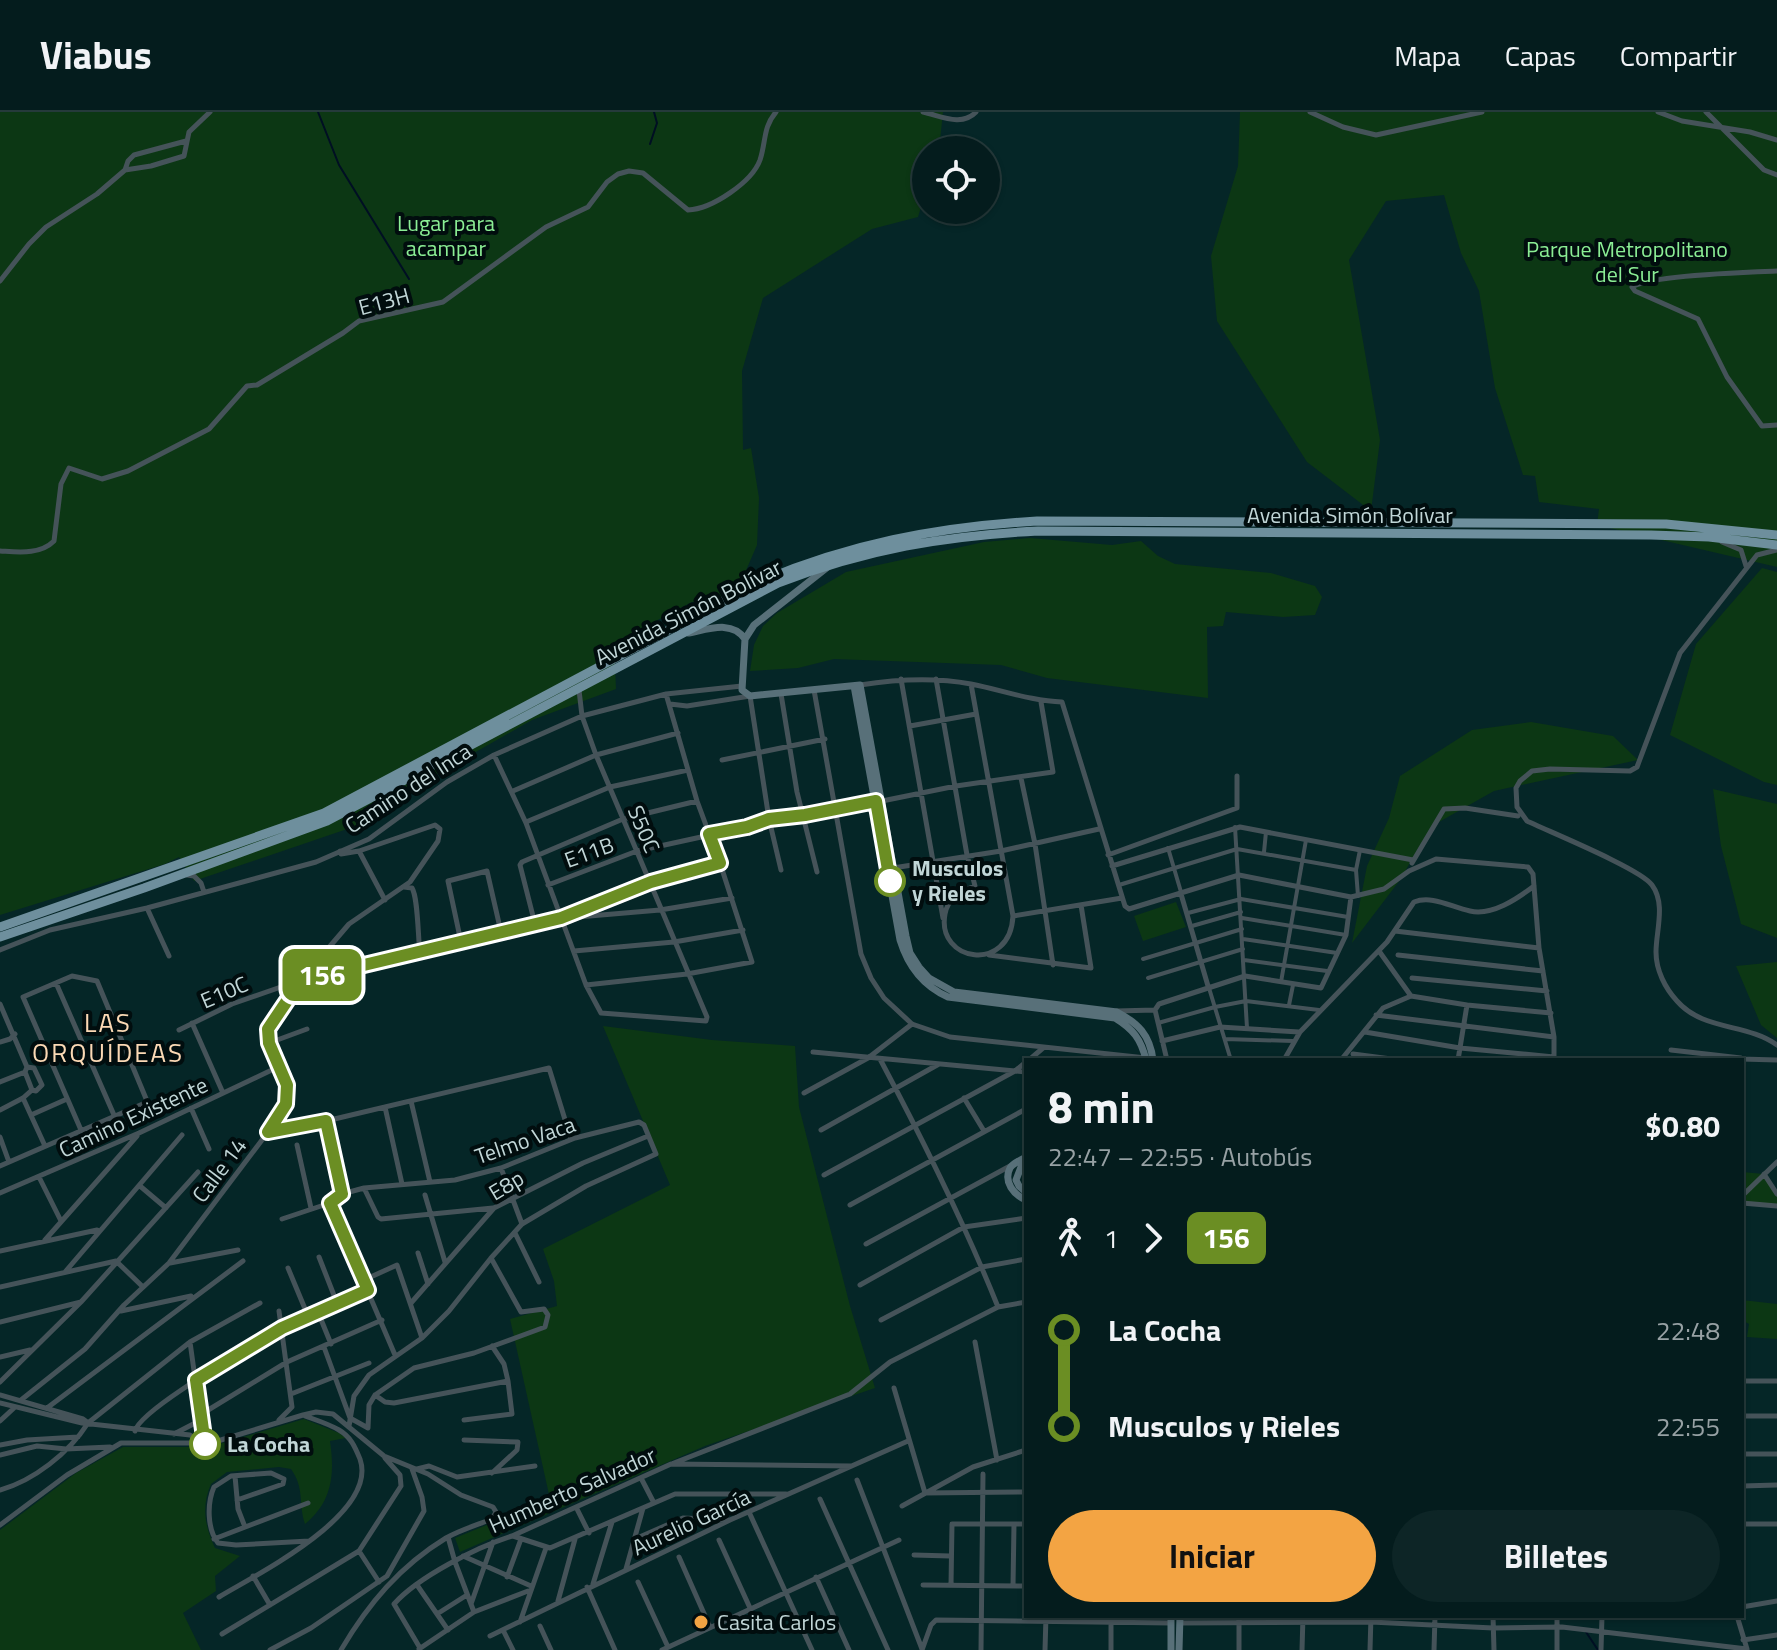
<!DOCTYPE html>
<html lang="es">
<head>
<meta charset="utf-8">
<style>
	:root { --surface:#041c1d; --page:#0d2526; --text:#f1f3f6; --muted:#97a1a4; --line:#253a3b; --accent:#f3a443 }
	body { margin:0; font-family:"Titillium Web",sans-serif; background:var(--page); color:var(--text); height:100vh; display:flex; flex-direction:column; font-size:30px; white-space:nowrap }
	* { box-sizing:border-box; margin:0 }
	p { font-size:26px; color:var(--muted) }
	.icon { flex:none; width:44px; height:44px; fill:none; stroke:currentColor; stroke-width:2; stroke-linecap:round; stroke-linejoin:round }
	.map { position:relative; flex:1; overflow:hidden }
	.panel { position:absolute; left:1024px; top:946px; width:720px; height:560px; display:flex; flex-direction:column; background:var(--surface); border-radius:0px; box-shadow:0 2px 6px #0004,0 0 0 2px var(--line) }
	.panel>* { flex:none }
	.badge { padding:0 16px; border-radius:12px; font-size:28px; line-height:52px }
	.tools { position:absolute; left:912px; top:24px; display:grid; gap:16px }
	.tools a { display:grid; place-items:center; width:88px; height:88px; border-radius:50%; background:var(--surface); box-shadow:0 2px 6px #0004,0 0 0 2px var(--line); font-size:40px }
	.map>.badge { position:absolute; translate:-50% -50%; box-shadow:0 0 0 4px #fff }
	.legs { display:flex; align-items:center; gap:12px; height:88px; padding:0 24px; font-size:26px }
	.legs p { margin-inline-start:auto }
	.head { display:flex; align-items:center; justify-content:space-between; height:136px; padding:0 24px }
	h1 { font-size:44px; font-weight:700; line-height:60px }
	.button { display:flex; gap:16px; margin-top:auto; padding:16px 24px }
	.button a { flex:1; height:92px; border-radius:48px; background:var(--accent); color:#111; font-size:32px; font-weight:700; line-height:92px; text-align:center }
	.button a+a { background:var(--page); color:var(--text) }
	ul { padding:0 24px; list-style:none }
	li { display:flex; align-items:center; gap:28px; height:96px; font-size:30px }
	li i { display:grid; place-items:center; width:12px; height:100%; margin:0 10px; background:currentColor }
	li i::after { content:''; width:20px; height:20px; margin:-10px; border:6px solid; border-radius:50%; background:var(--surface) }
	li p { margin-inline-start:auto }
	li:first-child i { background:linear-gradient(#0000 50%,currentColor 0) }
	li:last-child i { background:linear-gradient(currentColor 50%,#0000 0) }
	header { display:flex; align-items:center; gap:48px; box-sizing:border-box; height:112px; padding:0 40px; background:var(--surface); border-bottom:2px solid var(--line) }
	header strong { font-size:38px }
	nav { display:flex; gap:44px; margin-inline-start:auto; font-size:28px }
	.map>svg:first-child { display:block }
	.green { fill:#0c3714 }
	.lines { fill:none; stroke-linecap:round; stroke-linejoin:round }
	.stream { stroke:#000f23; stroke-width:2 }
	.pedestrian { stroke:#455359; stroke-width:4 }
	.minor { stroke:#455359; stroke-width:5 }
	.secondary { stroke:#587079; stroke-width:7 }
	.trunk { stroke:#6e8f9d; stroke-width:9 }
	.line-1-casing { stroke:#fff; stroke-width:18 }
	.line-1 { stroke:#6b8e23; stroke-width:12 }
	.stop-1-dot { fill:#fff; stroke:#6b8e23; stroke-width:4 }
	.poi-dot { fill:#f3a443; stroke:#010d0e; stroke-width:3 }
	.labels { text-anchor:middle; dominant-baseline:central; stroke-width:8; stroke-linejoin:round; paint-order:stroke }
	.park-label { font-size:22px; fill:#8bee95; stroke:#010d0e }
	.street-label { font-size:22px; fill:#c1d6d7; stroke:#010d0e }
	.stop-label { font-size:22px; font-weight:bold; fill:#c1d6d7; stroke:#010d0e; text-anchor:start }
	.poi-label { font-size:22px; fill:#c1d6d7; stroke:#010d0e; text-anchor:start }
	.quarter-label { font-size:26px; letter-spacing:2px; fill:#fbd9b5; stroke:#010d0e }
</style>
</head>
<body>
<header>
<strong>Viabus</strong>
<nav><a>Mapa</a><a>Capas</a><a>Compartir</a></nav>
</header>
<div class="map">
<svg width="1777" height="1538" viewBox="0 0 1777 1538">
	<rect width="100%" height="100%" fill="#052627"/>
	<path class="green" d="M0,0h943l-4,38h-13v41l-8,26 -46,12 -109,69 -21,73 1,79 8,-2 8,50 -2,47 -19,44 -30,13h-16l-78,41 2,46 -84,31 -109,62 -64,43 -165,56 -15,-24 -14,7 -165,51z
		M1240,0h537v455l-180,-42 2,-16 -60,-7 -4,-26 -12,-1 -28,-87 -16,-97 -18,-38 -17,-58 -58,6 -37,59 31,180 -9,71 -64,-49 -90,-141 -6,-65 27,-90z
		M1030,426l82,7 29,-4 17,15 17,8 96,9 44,13 7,11 -7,18 -32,2 -57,-5 -3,14 -16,1 1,71 -161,-20 -46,-13 -167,-6 -36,9 -48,3 4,-26 9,-19 14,-13 69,-41 138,-30z
		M1762,456l15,4v213l-13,-3 -94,-47 26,-91z
		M1531,610l82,14 25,24 -144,31 -55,31 -20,25 -19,33 -48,63 15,-77 22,-48 11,-42 72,-46z
		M1713,677l64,15v134l-36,-14 -20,-78z
		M1176,790l10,25 -43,14 -9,-25z
		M1777,850v76l-16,-13 -25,-59z
		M603,914l109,14 83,6 4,61 51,199 25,82 -170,58 -245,106 -5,-14 95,-39 -40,-180 47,-13 -3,-25 -11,-32 127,-64z
		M1742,1060l22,2 13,20v12l-35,-3z
		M1742,1188l35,4v35l-30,-2 2,-13 -7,-4z
		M304,1307l35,14 7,5 -16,3c5,34 2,61 -25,83 -7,-22 0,-35 -14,-55l-12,-2 -52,5 -16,12c-10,22 -6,43 4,64l25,8 -25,20 1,15 -33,22 18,37h-201v-120l76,-57 47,-26h86z"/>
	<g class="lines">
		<path class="stream" d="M318,0l21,53 70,114
			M650,32l7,-21 -3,-11
			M1586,1520l12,18"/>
		<path class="pedestrian" d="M1235,715l12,201
			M1168,736l13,44
			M1264,740l2,-20
			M1119,773l118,-36 119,21
			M1358,784l-2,-26 4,-20
			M1188,801l53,-14 107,18
			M1242,806l104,17
			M1192,814l49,-14
			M1243,827l94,14
			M1143,847l99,-30
			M1244,848l83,11
			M1148,866l95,-29
			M1281,870l25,-142
			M1209,876l21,69
			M1289,893l4,-20
			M1158,911l57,-16 31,-6 73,9
			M1225,927l68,2"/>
		<path class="minor" d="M923,0c18,4 39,15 53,0
			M1310,0l33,15 33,8 106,-23
			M1658,0l24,9 68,11 27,8
			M1706,0l58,58 13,5
			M125,58l3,-9 6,-6 52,-14
			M1777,159c-27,1 -127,4 -145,16l3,4 63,28 29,58 35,49 15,-1
			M0,169l29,-37 17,-17 51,-33 28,-24 26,-4 33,-10 5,-24 21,-20
			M1722,430l19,8 5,16
			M1777,438l-20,5 -77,98 -43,114 -7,4 -80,-2 -18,2 -12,10 -4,7 1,19 10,14c23,11 114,48 125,64 14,19 4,46 4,67 0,18 9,36 21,49 26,30 70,22 100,44
			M0,439c18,1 40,4 54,-10l7,-57 8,-16 33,11 26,-8 81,-42 38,-43 10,-1 86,-52 16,-12 84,-19 103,-75 42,-20 19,-25 11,-8 11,-3 14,2 45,37c24,-1 64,-28 72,-50 6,-18 3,-33 16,-48
			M901,567l42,239
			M936,567l31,176 8,31c-15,5 -27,12 -30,28 -9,48 65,60 68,2l-42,-232
			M860,573c38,-6 73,-8 111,-1 31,6 60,17 91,18l63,204 4,3 110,-34 112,22 33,-8 25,-18 27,-12 92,8 5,7 6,74 15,89v23
			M814,578l47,264 10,24 13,20 28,26 38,13 196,21
			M781,582l16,98 20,80
			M670,592l17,2 63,-10 19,123 12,51
			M910,614l66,-12
			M494,643l32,68 60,162 15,28 105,8 1,-4 -111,-262 -14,-39 -3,-26
			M722,648l103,-21
			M1021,666l14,66 18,121
			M513,679l83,-36 82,-22
			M882,689l74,-15 97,-14 -12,-70
			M526,710l84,-35 78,-17
			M359,739l26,49
			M1108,743l129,-47v-32
			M1412,751l32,-54 21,-1 53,8
			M1112,754l128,-39 173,33
			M893,756l108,-17 98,-22
			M187,763l7,1 7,7 3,9
			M548,773l89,-34 110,-24 22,-8 36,-4 70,-14
			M404,775l8,1c6,9 6,50 8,65
			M1181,782l27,92
			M147,796l22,48
			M1013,804l109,-18
			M566,806l94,-8 72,-12
			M535,812l-15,-59 2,-3 101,-43 74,-18
			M1395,819l144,17
			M461,830l-13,-61 39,-10 14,61
			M0,838l50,-20 97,-22 169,-46 53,-23 78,-57 47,-27 88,-39 84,-22 76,-8
			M574,839l100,-9 69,-12
			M1379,839l32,45
			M989,843l102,13 -10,-63
			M1398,843l145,16
			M1412,866l135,13
			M56,871l58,132
			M586,873l101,-11 65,-12 -32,-99 -23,-62 -31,-107
			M1411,884l56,9 84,8
			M0,892l27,63 -2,5 7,18 4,1 6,-6 -8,-17 -7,-1
			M1116,899l39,-1
			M1376,903l178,22
			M192,911l31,70
			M179,918l53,-26 69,-24 260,-62 90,-36 69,-19
			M1365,920l95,16 94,9
			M1162,929l58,-14 79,5
			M0,930l10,-3 5,-5
			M269,931l38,-14
			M1671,938l70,8
			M813,940l213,20
			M1353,942l46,6
			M880,947c43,81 84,163 118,248
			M1741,947l36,1
			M1029,948l14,-12
			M1167,948l-12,-50 4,-6 86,-28 76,12 25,-53 5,-38
			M1284,948l16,-28 87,-90 27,-40c18,-7 37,5 56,9 22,5 47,-12 64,-25
			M1341,948l42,-52 28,-12
			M1458,948l9,-55
			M0,970l25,-10
			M804,981l64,-35 44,-34
			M23,986l22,48
			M964,986l20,33
			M411,989l19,81
			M385,995l17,77
			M191,996l18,41
			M0,998l23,-12 9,-8
			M31,1003l36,-16
			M326,1009l16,73
			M821,1018l118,-66
			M269,1020l57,-11 223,-53 22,71
			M0,1025l9,25
			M297,1033l14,63
			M0,1054l145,-63 2,-2 -50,-120 -25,-5 -49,21 58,133
			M501,1056l21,56
			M1764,1062l13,20
			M824,1063l191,-104 11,-9
			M39,1065l22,44
			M140,1074l26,22
			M364,1076l14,29 3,2 112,-11
			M0,1081l139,-60 139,-66
			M425,1083l20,67
			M1742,1084l35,-34
			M330,1091l65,152
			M1742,1091l35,3
			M850,1093l176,-96
			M282,1107l48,-16 12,-9 22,-6 91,-8 46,-12 74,-30 64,-16 5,3 12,29 -70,32 -64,38 -31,34 -42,53 -27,27 -53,37 -15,21 -5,30
			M515,1121l24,49
			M45,1128l92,-104
			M866,1132l144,-78
			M0,1139l97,-21
			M418,1141l10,31
			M319,1145l18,46
			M170,1151l68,-13
			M288,1156l20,48
			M65,1160l117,-137
			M364,1168l33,-15 25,73
			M860,1173l104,-58 62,-9
			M0,1175l116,-26 27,26
			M411,1191l83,-95 89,-45 65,-27
			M121,1199l70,-15
			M279,1199l13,96 -13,13
			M318,1200l13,32
			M881,1208l101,-53 44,-8
			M0,1210l81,-20
			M190,1230l14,101
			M975,1230l22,118
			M492,1234l12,18 4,17
			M324,1235l26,71 18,10 1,-23 6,-10 39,-27 60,-15 71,-26 3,-12 -4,-6 -23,3 -30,-54
			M0,1245l30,-7
			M1742,1269h35
			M0,1270l81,-80 117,-130
			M894,1276l31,105 101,-1
			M291,1282l78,-31
			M0,1283l83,24 4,3
			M375,1283l10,7 9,1 114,-22 4,33 -48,6
			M21,1288l64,-51 39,-44 45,-42 99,-131 18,-28 1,-19 -18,-42 -1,-14 33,-49 48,-56 61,-42 28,-41 2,-12 -5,-4 -76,26 -18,3 -1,-3
			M0,1291l82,20 108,12 14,9
			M47,1296l196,-147
			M200,1303l87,-53 95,-42
			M1742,1304h35
			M0,1309l14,-13
			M135,1319c6,-23 122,-87 147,-103 26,-16 58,-26 86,-38
			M174,1322l27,-14
			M464,1328l54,2 -1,8 -25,23
			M0,1333l27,-5 51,-3
			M1742,1342h35
			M0,1343l37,-9 29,3 44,-2
			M674,1351l176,-69 40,-32 108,-55 28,-5
			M417,1357l12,-3 28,11 78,-11
			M235,1364l3,33 7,18
			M641,1366l13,25
			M857,1368l65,169
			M1742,1374l35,-1
			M0,1378c33,-9 69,-37 88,-67l102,-81 70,-39
			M820,1387l68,151
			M237,1388l46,-16 1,-5 -13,-6 -40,3 -17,11c-7,16 -7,42 4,56l18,2 73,-4
			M902,1394l71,-39 53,-17
			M576,1395l13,26
			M749,1400l63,138
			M1742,1412h35
			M0,1413l67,-50 54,-32h90l92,-28 13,-3 17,2 51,42 44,18 33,21 32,12 3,5 -4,7c-15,6 -32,11 -46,19 -46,28 -78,66 -105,112
			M513,1424l37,12 125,-54h111
			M448,1425l7,25 19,50
			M214,1427l94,-36
			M635,1427l48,-21 47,2
			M719,1428l31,68
			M359,1439l20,31
			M914,1443l36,1
			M463,1444l68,30
			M679,1445l31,70
			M626,1457l17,-61
			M253,1464l17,29
			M507,1465l14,-38
			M816,1465l33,73
			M638,1470l30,65
			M593,1472l19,-62
			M417,1473l31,45
			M923,1473l103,1
			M951,1473l1,-61h74
			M1013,1474l1,-62
			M587,1475l28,63
			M219,1485c38,-23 160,-83 141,-138 -5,-12 -9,-22 -21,-29 -10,-6 -23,-10 -34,-14
			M558,1489l17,-62
			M471,1492l22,-62
			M1742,1495l35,-6
			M437,1502l30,-19
			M1493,1504l1,34
			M1737,1504l10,33
			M520,1510l26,-74
			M1180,1511l191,-1 122,6 69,-1 185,22
			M540,1514l11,24
			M503,1518l10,20
			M222,1522l137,-83 42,-65 -1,-11 -15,-17
			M490,1524l240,-116 178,-79
			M1743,1528l34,-5
			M420,1536l-26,-44c24,-27 83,-57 118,-68l159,-72 181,2
			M419,1537l55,-37 54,-21
			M270,1538l41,-22 76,-52 37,-65 -2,-14 -10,-28
			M662,1538l237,-110
			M922,1538l9,-25 5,-5 235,3
			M981,1538l2,-176
			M1045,1538l1,-34
			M1111,1538v-34
			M1239,1538v-34
			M1302,1538l1,-34
			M1370,1538l1,-34
			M1434,1538l1,-34
			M1557,1538v-34
			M1601,1538l1,-34"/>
		<path class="secondary" d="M829,454l-75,59 -9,14 -3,51 8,6 110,-11 46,251 4,17 9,14 10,11 25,14 163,20c21,11 33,23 36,48
			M689,521c20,-4 43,-13 56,6
			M854,574l46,254c8,26 23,46 48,57l167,21c18,11 26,21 31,42
			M1026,1045c-5,3 -13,6 -16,11 -7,14 4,27 16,32
			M1026,1052l-5,3 -5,13 3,6 7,6
			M1171,1538v-34
			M1179,1538l1,-34"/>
		<path class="trunk" d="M0,815l324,-114 431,-229c93,-40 181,-57 282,-63l629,3 111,11
			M0,825l144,-49 183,-67 451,-238c89,-34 165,-47 260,-52l613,4 58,2 68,8"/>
	</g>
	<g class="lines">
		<defs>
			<path id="line-1" d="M205,1332l-9,-64 86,-52 86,-38 -38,-87 12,-9 -16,-73 -58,11 18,-28 1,-19 -18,-42 -1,-14 33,-49 260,-62 90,-36 69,-19 -11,-29 38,-7 22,-8 36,-4 71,-14 14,80"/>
		</defs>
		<use href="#line-1" class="line-1-casing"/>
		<use href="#line-1" class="line-1"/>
	</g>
	<g class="stop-1-dot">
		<circle cx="890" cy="769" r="14"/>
		<circle cx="205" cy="1332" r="14"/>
	</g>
	<circle class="poi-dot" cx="701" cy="1510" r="8"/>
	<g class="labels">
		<g class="park-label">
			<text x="446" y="111">Lugar para<tspan x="446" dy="25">acampar</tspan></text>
			<text x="1627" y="137">Parque Metropolitano<tspan x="1627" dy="25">del Sur</tspan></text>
		</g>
		<g class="street-label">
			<text transform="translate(384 189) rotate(-15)">E13H</text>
			<text x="1350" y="403">Avenida Simón Bolívar</text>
			<text transform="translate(688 500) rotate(-27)">Avenida Simón Bolívar</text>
			<text transform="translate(408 676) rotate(-33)">Camino del Inca</text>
			<text transform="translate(644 717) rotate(67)">S50C</text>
			<text transform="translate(589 740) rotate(-20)">E11B</text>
			<text transform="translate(224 880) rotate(-23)">E10C</text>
			<text transform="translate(133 1005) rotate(-25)">Camino Existente</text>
			<text transform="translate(525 1028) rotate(-19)">Telmo Vaca</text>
			<text transform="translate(219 1058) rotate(-53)">Calle 14</text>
			<text transform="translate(506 1073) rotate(-31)">E8p</text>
			<text transform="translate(572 1378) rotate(-24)">Humberto Salvador</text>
			<text transform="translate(691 1410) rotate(-25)">Aurelio García</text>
		</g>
		<g class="stop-label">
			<text x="912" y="756">Musculos<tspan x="912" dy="25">y Rieles</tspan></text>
			<text x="227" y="1332">La Cocha</text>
		</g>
		<g class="poi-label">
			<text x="717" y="1510">Casita Carlos</text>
		</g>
		<g class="quarter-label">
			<text x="108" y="910">LAS<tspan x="108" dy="30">ORQUÍDEAS</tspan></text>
		</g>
	</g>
</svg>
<div class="tools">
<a><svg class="icon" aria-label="locate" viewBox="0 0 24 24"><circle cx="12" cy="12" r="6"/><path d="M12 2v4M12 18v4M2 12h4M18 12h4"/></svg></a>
</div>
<b class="badge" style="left:322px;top:863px;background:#6b8e23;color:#fff">156</b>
<section class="panel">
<div class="head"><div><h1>8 min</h1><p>22:47 – 22:55 · Autobús</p></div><b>$0.80</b></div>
<div class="legs"><svg class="icon" aria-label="walk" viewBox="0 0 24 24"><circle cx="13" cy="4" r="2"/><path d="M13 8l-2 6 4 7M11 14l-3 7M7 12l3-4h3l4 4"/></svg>1<svg class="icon" aria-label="forward" viewBox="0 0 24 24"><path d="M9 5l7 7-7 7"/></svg><b class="badge" style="background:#6b8e23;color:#fff">156</b></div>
<ul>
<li><i style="color:#6b8e23"></i><b>La Cocha</b><p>22:48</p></li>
<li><i style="color:#6b8e23"></i><b>Musculos y Rieles</b><p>22:55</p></li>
</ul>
<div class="button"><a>Iniciar</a><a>Billetes</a></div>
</section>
</div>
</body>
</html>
